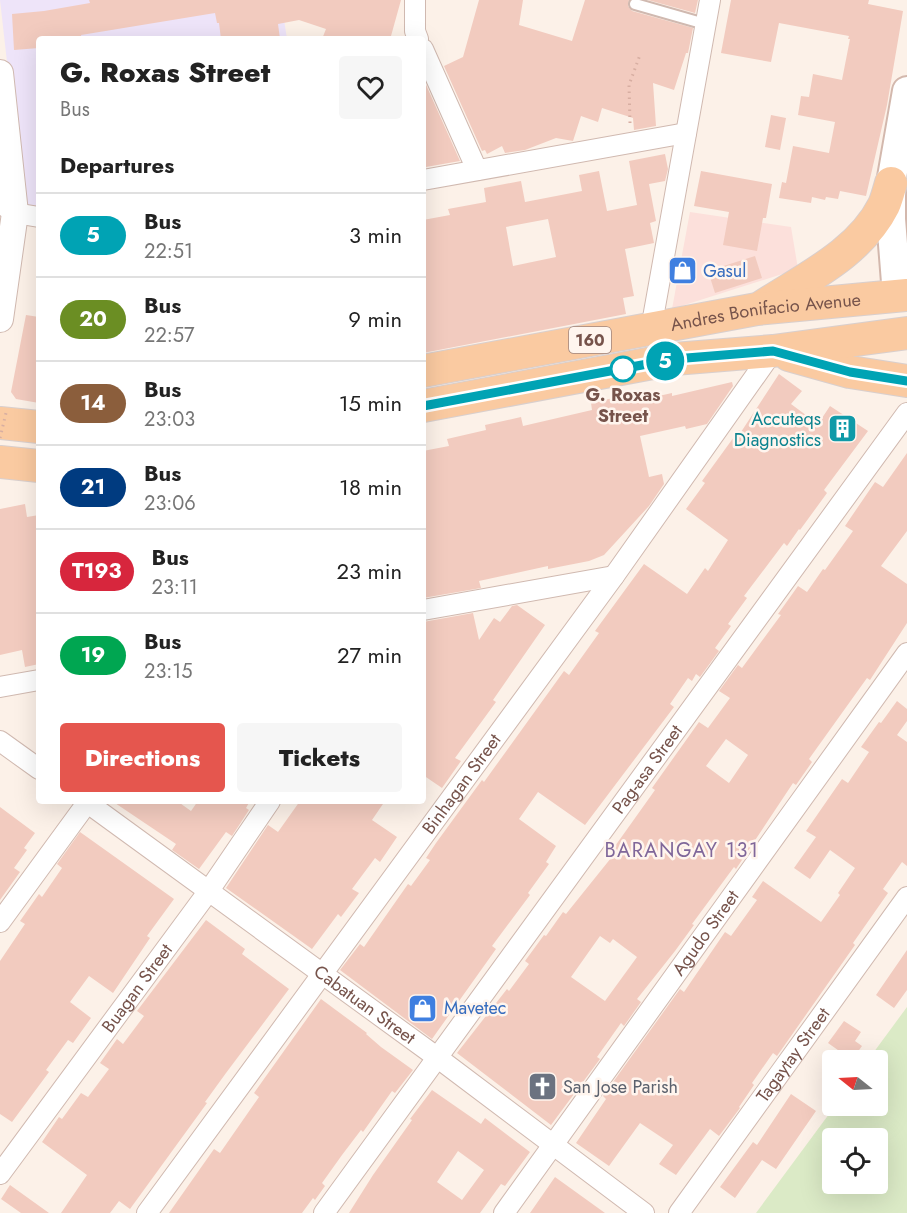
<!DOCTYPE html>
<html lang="en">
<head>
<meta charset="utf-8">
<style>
	:root { --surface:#fff; --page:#f6f6f6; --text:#222; --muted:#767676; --line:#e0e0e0; --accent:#e5564e }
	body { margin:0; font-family:Jost,sans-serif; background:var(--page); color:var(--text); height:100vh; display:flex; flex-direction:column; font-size:22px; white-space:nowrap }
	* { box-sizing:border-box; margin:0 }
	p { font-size:20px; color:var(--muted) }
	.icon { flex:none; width:33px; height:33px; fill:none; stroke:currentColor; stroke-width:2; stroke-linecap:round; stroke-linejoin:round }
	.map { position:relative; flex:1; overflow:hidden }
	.panel { position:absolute; left:36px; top:36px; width:390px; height:768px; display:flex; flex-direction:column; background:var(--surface); border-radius:6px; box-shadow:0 6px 24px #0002 }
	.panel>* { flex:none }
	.badge { padding:0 12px; border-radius:20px; font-size:21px; line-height:39px }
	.needle { width:39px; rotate:288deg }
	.fabs { position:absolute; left:822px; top:1050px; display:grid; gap:12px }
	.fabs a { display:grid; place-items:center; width:66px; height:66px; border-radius:6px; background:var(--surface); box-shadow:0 6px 24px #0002; font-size:30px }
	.map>.badge { position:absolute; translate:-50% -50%; box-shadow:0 0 0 3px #fff }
	h2 { padding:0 24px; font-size:22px; line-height:54px }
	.round { display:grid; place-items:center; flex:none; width:63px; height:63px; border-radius:6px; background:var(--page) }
	.head { display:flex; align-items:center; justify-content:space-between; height:102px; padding:0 24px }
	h1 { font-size:28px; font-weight:800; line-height:45px }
	.action { display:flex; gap:12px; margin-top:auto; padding:12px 24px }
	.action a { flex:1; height:69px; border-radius:6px; background:var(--accent); color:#fff; font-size:24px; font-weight:800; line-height:69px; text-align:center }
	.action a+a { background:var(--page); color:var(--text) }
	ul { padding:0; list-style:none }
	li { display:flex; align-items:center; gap:18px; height:84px; padding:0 24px; border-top:2px solid var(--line) }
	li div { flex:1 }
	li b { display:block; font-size:22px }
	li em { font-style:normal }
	li .badge { min-width:66px; font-weight:700; text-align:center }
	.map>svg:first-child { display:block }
	.commercial { fill:#fce0db }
	.education { fill:#eee4f9 }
	.green { fill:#dbeac6; fill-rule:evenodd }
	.building { fill:#f2cbbf; fill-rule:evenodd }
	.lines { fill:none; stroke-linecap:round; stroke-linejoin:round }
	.service-casing { stroke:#d0b9b0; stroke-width:14 }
	.minor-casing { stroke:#d0b9b0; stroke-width:22 }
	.tertiary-casing { stroke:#d0b9b0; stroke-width:28 }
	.secondary-casing { stroke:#d3b8ad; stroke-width:32 }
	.primary-casing { stroke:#d9cfcd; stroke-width:34 }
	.path { stroke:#d7aea2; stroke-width:3; stroke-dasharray:1.5 4.5; stroke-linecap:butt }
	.service { stroke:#fff; stroke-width:10 }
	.minor { stroke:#fff; stroke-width:20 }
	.tertiary { stroke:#fff; stroke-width:26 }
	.secondary { stroke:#fff; stroke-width:28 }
	.primary { stroke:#facaa1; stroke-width:32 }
	.path-bridge { stroke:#d7aea2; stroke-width:3; stroke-dasharray:1.5 4.5; stroke-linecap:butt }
	.line-casing { stroke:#fff; stroke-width:14 }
	.line { stroke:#00a3b4; stroke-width:9 }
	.stop-dot { fill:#fff; stroke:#00a3b4; stroke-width:3 }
	.labels { text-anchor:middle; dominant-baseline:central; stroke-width:5; stroke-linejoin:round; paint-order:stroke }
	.shield { fill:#fff5ee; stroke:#9f847c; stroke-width:1.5 }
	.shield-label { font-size:16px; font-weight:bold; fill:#76534b }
	.shop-label { font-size:18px; fill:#366cbe; stroke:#fff5ee; text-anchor:start }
	.street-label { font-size:18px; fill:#76534b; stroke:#fff5ee }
	.stop-label { font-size:18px; font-weight:bold; fill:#76534b; stroke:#fff5ee }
	.culture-label { font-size:18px; fill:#0d838f; stroke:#fff5ee; text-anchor:end }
	.worship-label { font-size:18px; fill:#5b616d; stroke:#fff5ee; text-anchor:start }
	.neighbourhood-label { font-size:20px; letter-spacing:1.5px; fill:#80679a; stroke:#fff5ee }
</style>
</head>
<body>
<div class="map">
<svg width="907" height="1213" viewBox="0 0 907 1213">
	<rect width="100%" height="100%" fill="#fcf1e8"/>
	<path class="commercial" d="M690,212l101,15 7,42 -126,40z"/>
	<path class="education" d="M0,0h281l6,39h-248v167l-16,-2z"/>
	<path class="green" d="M907,1007v206h-151l79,-107h43v-46h-10zM832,1138h46v46h-46z"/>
	<path class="building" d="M89,0h312l-10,36 -28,3h-41l4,-10 -27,-9 -21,4 2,15h-59l-2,-16h-2l-2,-10 -134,22 1,4h-43v9l-25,2 -2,-36 32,-3 46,-8z
		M479,0h44l-4,25 53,16 13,-41h44l-1,6 4,5 61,17 -5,25h-2l-12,37 -21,-7 3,43 -22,4 -1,-12 -31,-10 -4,14 -17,-6 -8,25 -17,-3 -31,12 -20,3 -3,-7 -15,8 -2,-4 -3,1 -38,-85 19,-9z
		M648,0h50l-3,13z
		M731,0h138l-1,4 35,7 -16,94 -21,91 -26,-5 -2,8 -12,-2 -1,3 -13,-3 -1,6 -32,-5 3,-16 4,1 7,-37 36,7 6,-31 -37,-7 3,-19 8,1 4,-23 29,6 8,-41h-2l1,-3 -70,-13 -8,39 -50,-9z
		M423,78l37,83 -34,6 -3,-5z
		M771,115l15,3 -6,32 -15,-3z
		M665,154l3,15 -3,12 -16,3 7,37 -6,2 4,20 -29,6 9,47 -11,2 3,16 -203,39v-133l27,-5 -2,-6 38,-7 -2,-14 37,-7 4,21 57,-11 -3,-16 20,-4 8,40 30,-6 -8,-44zM548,219l8,38 -43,9 -7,-39z
		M701,171l71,13 -6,34h-3l-6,33 -34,-6 6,-33 -35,-6z
		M755,256l7,22 -47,15 -7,-22z
		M26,315l13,2v86l-23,-4 -5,-7z
		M779,374l23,17 -11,13 27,20 12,-18 38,25 -44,59 3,3 -27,37 -1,-1 -12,17 -3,-3 -40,53 3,2 -19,26 3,2 -16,22 4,3 -19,26 -4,-3 -4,7 -4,-3 -18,26 4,3 -89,118 -47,-33 -19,27 37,27 -10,16 3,2 -21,29 2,2 -38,51 4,3 -64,90 -92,-69 20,-26 4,3 44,-63 3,2 19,-26 -4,-2 10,-15 46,-63 2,2 80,-111 5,4 30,-42 -4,-2 49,-67 43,30 18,-26 3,3 20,-31 -42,-31 19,-26 -3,-2 37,-51 2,2z
		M732,382l1,4 -26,38 -21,5 -1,-3 -45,10 9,41 13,-3 2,10 -15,22 -45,49 -15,6 -41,8v-3l-69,15 2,7 -58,10v-147l26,-5 -2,-7 39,-9 -1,-5 36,-8 2,9 69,-16 -1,-7 40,-9 1,8 40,-9v3z
		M907,453v78l-26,35 26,18v39l-37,57 -3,-2 -58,81 3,3 -16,23 -3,-2 -57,86 -2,-2 -42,57 2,1 -19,26 -38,48 4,3 -17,24 -3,-3 -24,34 3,2 -49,66 -94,-72 50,-64 2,2 20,-27 -4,-3 19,-26 2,1 17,-24 3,2 45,-56 -3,-2 47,-66 -3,-2 47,-66 9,6 22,-30 -11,-7 19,-26 4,3 39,-53 -3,-1 20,-28 9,6 16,-23 2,1 28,-39 -8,-5 30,-44 8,5zM726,739l22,16 -19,28 -23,-17zM600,936l10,7 3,-4 24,18 -32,44 -34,-24z
		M25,504l2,13 12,-2v149l-14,3 -3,-17 -22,5v-146z
		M517,605l28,20 -52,75 3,2 -41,56 6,3 -19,27 -19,-13v-153l50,-9 6,27 15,-22 6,4 12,-16z
		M897,701l10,8v12l-10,14 10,7v124l-5,-4 -19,27 5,4 -35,50 2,2 -78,111 -4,-3 -21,30 2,2 -15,22 1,1 -21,28 -9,-7 -34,46 -17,-11 14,-19 -33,-22 -31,43 -33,-23 30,-44 -3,-3 77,-107 4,3 41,-60 6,4 26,-36 -5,-3 11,-16 58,41 19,-27 -2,-2 17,-25 -25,-18 -20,29 -16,-11 22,-31 -10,-6 36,-52 6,4 21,-31 -8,-5 18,-25 2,1z
		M112,801h65l14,10 7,-10h52l-4,7 3,2 -17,26 -6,-4 -27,37 -27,-19 4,-6z
		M300,801h85l-13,19 25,17 -17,25 -5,-4 -23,31 7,4 -18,24 -3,-3 -26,35 -86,-61 42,-63 10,7z
		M0,807l35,26 -11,15 3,2 -13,18 6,4 -20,28z
		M80,832l94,67 -27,37 3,2 -37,55 -24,-17 -19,26 21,16 -18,25 -5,-3 -22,30 3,2 -37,50 -12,-8v-153l25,-37 -5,-3 19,-27 3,3 20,-29 -5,-4z
		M206,920l39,29 -3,5 47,35 -63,84 -21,29 2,1 -77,106 -11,-8 -9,12h-49l26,-38 -45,-33 17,-25 3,2 19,-26 7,4 21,-28 -9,-6 17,-24 6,5 21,-28 -7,-5z
		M907,950v40l-13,18 -18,-13z
		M321,999l46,34 -1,1 15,13 32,23 -18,23 -3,-2 -29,41 -2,-2 -19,25 -20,28 3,3 -10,14 -2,-2 -11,15h-133l45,-64 6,4 39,-56 -5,-4z
		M844,1021l17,11 -6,9 7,5 -10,14 -24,-17z
		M432,1090l49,34 4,-6 45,34 -25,34 -4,-2 -21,29h-131l24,-38 39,-55 -2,-1zM458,1151l26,19 -22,30 -25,-18z
		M791,1094l25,17 -40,58 -14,-9 -27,38 -15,-11 33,-45 4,3z
		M555,1177l50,36h-75z
		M10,1185l39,28h-28l-20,-14z"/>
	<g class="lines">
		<defs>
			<path id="service" d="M635,4l70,20"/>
			<g id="minor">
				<path d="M415,0v31l3,8"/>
				<path d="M423,49l54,121"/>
				<path d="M423,180l263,-47"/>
				<path d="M0,203l15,10 24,4"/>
				<path d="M651,329l59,-329"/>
				<path d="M423,610l191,-34"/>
				<path d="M0,687l39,-7"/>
				<path d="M0,741l39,28"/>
				<path id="s1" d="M85,801l353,257 206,155"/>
				<path d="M0,922l87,-119"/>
				<path id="s2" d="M0,1174l208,-282 62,-91"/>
				<path id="s3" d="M147,1213l467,-637 159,-225"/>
				<path id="s4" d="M324,1213l583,-800"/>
				<path id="s5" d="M504,1213l403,-560"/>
				<path id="s6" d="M679,1213l228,-316"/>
			</g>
			<path id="tertiary" d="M0,73l15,140 -15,106"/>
			<path id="secondary" d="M897,295l-6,-76v-36l16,-92"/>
			<g id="primary">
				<path d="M763,306c43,-28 97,-53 121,-101 3,-7 5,-15 7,-22"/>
				<path d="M789,355l61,17 57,9"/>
				<path id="s7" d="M423,371l334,-62 150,-14"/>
				<path d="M423,406l251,-47 99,-8 134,-18"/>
				<path d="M0,423l39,4"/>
				<path d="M0,462l39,4"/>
			</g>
		</defs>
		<use href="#service" class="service-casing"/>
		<use href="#minor" class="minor-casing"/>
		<use href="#tertiary" class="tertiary-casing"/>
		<use href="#secondary" class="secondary-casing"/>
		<use href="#primary" class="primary-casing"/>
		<path class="path" d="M630,123l-1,-38 11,-30"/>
		<use href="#service" class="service"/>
		<use href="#minor" class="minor"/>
		<use href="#tertiary" class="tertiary"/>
		<use href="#secondary" class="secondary"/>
		<use href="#primary" class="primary"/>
		<path class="path-bridge" d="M0,438l6,-25"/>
	</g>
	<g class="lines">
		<defs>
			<path id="line" d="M423,406l251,-47 99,-8 77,21 57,9"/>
		</defs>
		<use href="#line" class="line-casing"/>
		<use href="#line" class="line"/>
	</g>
	<defs>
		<symbol id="shop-square" viewBox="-11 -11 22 22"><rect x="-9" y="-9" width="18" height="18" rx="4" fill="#3f7fe0" stroke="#fff5ee"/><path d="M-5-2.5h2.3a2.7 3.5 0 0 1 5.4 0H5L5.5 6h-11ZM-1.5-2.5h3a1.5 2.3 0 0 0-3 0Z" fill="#fff"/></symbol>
		<symbol id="building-square" viewBox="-11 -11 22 22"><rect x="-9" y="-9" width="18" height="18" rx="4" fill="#0f9aa8" stroke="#fff5ee"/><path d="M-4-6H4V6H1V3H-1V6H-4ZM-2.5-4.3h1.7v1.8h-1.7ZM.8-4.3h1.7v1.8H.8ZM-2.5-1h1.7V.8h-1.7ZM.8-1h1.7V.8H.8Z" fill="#fff"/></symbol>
		<symbol id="church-square" viewBox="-11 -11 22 22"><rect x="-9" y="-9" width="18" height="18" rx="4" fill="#6b7280" stroke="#fff5ee"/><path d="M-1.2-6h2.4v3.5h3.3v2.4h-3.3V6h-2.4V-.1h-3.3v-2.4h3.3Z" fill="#fff"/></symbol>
	</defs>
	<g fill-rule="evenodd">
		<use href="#shop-square" x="666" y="254" width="33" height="33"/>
		<use href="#building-square" x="826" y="412" width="33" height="33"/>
		<use href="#shop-square" x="406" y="992" width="33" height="33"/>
		<use href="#church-square" x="526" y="1070" width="33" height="33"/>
	</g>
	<circle class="stop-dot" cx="623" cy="369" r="12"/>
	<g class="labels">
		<rect class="shield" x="569" y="327" width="42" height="26" rx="4.5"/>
		<g class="shield-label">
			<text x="590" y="340">160</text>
		</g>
		<g class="shop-label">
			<text x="703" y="271">Gasul</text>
			<text x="444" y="1008">Mavetec</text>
		</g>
		<g class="street-label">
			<text stroke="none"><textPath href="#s7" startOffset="348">Andres Bonifacio Avenue</textPath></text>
			<text stroke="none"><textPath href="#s4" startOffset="549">Pag-asa Street</textPath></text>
			<text stroke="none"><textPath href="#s3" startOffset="532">Binhagan Street</textPath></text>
			<text stroke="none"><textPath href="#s5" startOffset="345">Agudo Street</textPath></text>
			<text stroke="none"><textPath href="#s2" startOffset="231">Buagan Street</textPath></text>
			<text stroke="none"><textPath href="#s1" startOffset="346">Cabatuan Street</textPath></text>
			<text stroke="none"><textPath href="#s6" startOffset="195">Tagaytay Street</textPath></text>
		</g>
		<g class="stop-label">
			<text x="623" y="395">G. Roxas<tspan x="623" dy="21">Street</tspan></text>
		</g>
		<g class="culture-label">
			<text x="821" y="419">Accuteqs<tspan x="821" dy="21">Diagnostics</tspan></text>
		</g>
		<g class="worship-label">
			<text x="563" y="1087">San Jose Parish</text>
		</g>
		<g class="neighbourhood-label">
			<text x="682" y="850">BARANGAY 131</text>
		</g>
	</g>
</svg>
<div class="fabs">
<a><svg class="needle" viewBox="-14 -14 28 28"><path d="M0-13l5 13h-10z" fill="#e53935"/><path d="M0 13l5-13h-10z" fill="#767676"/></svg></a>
<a><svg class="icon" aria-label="locate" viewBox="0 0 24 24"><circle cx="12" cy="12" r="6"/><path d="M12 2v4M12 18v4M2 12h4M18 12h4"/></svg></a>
</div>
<b class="badge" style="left:665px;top:361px;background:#00a3b4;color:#fff">5</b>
<section class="panel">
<div class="head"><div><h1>G. Roxas Street</h1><p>Bus</p></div><a class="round"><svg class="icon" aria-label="heart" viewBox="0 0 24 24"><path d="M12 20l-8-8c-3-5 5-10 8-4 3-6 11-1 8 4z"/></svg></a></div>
<h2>Departures</h2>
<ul>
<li><span class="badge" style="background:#00a3b4;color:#fff">5</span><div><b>Bus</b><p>22:51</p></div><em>3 min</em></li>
<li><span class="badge" style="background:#6b8e23;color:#fff">20</span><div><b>Bus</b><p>22:57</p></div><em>9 min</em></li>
<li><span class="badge" style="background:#8b5e3c;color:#fff">14</span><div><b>Bus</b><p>23:03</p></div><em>15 min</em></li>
<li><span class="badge" style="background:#003b80;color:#fff">21</span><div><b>Bus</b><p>23:06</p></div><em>18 min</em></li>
<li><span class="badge" style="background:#d7263d;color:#fff">T193</span><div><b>Bus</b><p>23:11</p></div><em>23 min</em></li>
<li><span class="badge" style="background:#00a651;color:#fff">19</span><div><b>Bus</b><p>23:15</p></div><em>27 min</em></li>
</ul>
<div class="action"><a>Directions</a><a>Tickets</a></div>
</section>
</div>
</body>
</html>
